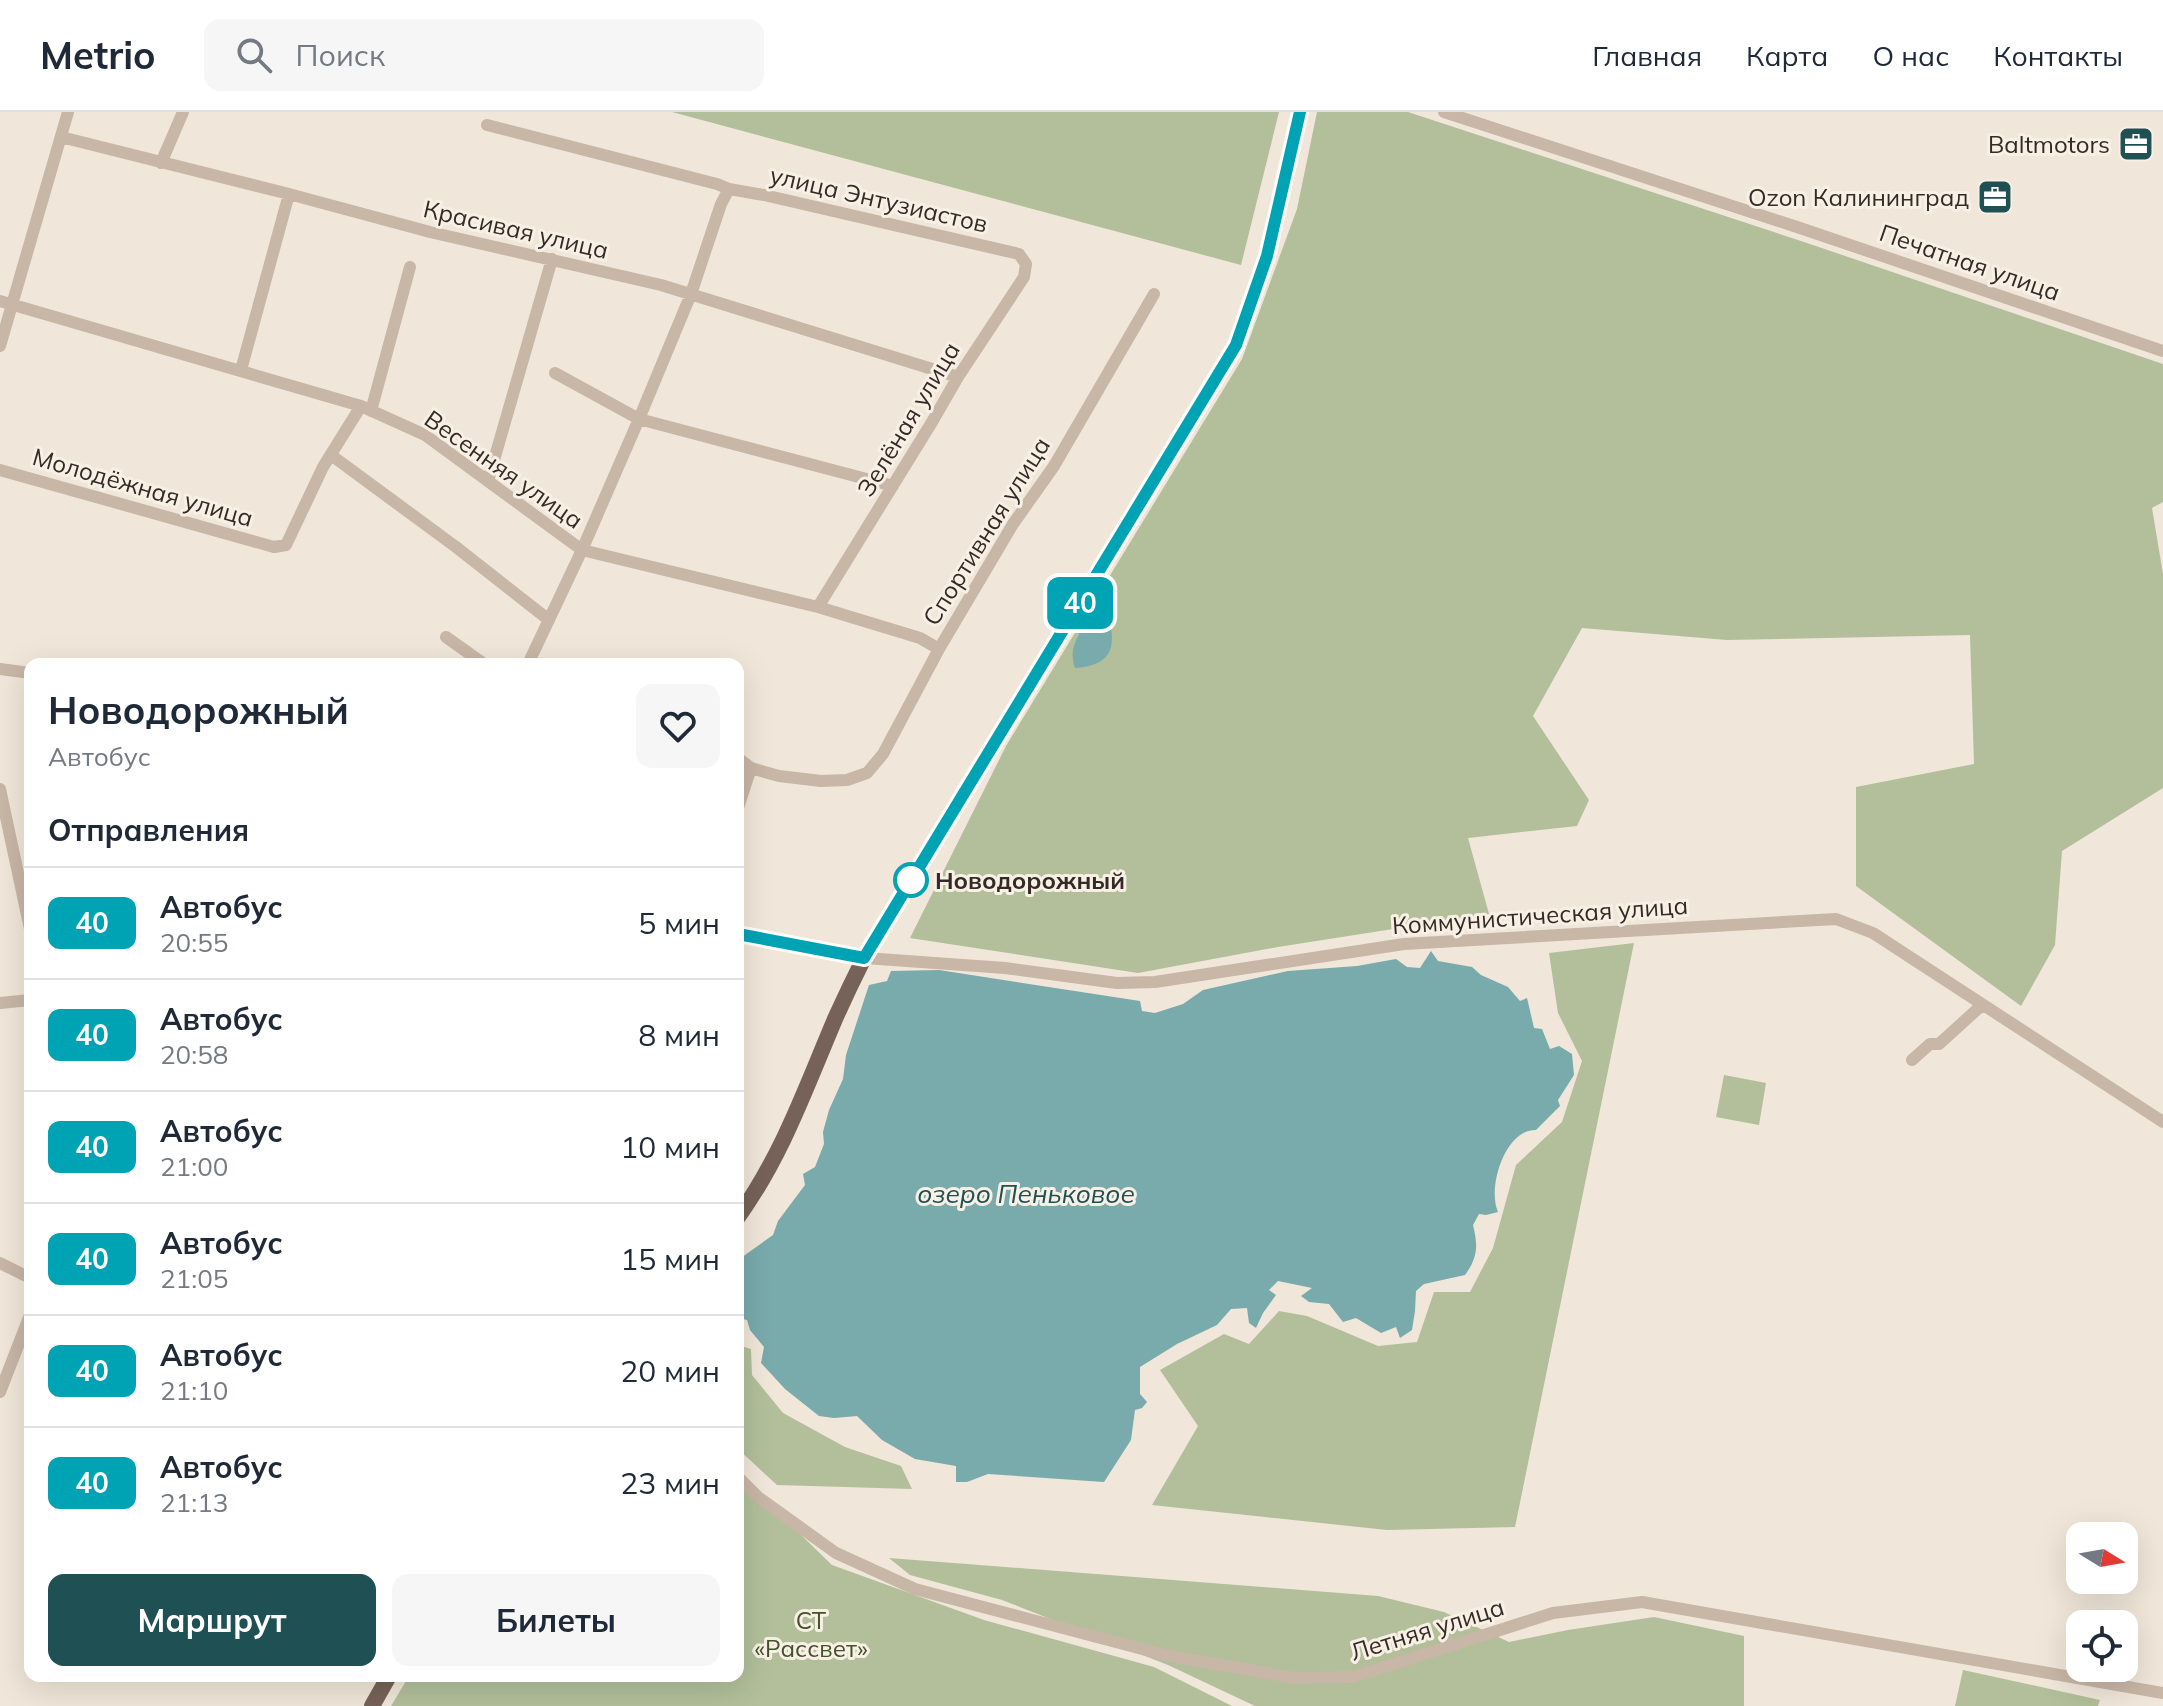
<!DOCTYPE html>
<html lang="ru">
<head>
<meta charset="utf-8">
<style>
	:root { --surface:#fff; --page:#f6f6f7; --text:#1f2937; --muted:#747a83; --line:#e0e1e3; --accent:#1e5054 }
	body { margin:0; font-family:Mulish,sans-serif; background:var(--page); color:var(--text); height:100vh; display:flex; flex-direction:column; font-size:30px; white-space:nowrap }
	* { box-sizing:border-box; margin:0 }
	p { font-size:26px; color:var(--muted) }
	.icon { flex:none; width:44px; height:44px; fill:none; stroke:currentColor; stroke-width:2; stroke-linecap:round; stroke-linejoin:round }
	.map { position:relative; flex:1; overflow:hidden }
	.sheet { position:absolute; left:24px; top:546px; width:720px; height:1024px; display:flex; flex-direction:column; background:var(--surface); border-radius:16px; box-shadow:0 8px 32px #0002 }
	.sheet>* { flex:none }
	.badge { padding:0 16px; border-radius:12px; font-size:28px; line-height:52px }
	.needle { width:52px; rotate:101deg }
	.buttons { position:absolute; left:2066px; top:1410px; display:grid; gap:16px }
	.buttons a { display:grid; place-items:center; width:72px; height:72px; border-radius:16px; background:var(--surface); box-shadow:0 8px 32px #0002; font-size:40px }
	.map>.badge { position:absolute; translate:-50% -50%; box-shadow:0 0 0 4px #fff }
	h2 { padding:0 24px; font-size:30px; line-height:72px }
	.round { display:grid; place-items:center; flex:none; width:84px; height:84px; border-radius:16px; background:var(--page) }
	.head { display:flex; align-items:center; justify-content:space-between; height:136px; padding:0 24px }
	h1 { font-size:38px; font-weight:700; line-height:60px }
	.cta { display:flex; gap:16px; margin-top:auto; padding:16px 24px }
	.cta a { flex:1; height:92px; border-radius:16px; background:var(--accent); color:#fff; font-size:32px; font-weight:700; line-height:92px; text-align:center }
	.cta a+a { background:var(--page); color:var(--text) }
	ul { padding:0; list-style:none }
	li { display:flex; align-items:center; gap:24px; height:112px; padding:0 24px; border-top:2px solid var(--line) }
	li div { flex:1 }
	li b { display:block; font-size:30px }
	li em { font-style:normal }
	li .badge { min-width:88px; font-weight:700; text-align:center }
	header { display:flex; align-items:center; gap:48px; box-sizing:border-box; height:112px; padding:0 40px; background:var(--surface); border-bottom:2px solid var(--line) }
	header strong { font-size:38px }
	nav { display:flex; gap:44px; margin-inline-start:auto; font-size:28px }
	.search { width:560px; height:72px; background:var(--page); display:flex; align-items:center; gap:20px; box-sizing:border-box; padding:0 28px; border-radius:16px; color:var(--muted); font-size:30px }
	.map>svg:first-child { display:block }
	.green { fill:#b2bf9a }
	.water { fill:#79aaac }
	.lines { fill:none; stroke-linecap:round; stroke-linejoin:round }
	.minor { stroke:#c8b6a6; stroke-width:12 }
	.major { stroke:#766258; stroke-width:16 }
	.line-casing { stroke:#fff; stroke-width:18 }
	.line { stroke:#00a3b4; stroke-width:12 }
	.stop-dot { fill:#fff; stroke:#00a3b4; stroke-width:4 }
	.labels { text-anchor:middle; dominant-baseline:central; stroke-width:6; stroke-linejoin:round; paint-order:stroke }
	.poi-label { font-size:24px; fill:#342b27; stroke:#f8f0e5; text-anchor:end }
	.street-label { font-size:24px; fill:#342b27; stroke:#f8f0e5 }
	.stop-label { font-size:24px; font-weight:bold; fill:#342b27; stroke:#f8f0e5; text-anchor:start }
	.park-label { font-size:24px; fill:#43522b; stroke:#f8f0e5 }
	.water-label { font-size:26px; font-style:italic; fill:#1e5054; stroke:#f8f0e5 }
</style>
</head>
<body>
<header>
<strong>Metrio</strong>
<div class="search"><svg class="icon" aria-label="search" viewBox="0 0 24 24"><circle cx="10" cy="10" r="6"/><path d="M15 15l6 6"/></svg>Поиск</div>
<nav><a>Главная</a><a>Карта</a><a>О нас</a><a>Контакты</a></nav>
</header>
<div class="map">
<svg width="2163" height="1594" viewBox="0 0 2163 1594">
	<rect width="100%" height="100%" fill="#f0e6d9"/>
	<path class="green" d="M672,0h607l-38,153z
		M1317,0h91l396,130 359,122v138l-11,6 11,66v214l-101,63 -7,94 -34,61 -165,-120v-99l118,-23 -4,-129 -243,5 -145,-12 -49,88 56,84 -12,26 -109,12 21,76 -211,33 -140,26 -228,-35 96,-192 236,-387 55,-150z
		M1634,831l-119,584 -128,3 -235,-25 46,-79 -38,-56 64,-36 25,10 30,-33 28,5 71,30 39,-4 17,-50h36l23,-44 23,-83 46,-43 20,-61 -24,-48 -9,-60z
		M1724,963l42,8 -7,42 -43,-8z
		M738,1233l13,4 1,26 31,38 62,34 56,19 11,23 -135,-4 -39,-36z
		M738,1362l94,91 152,55 170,47 78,39h-841l18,-30h329z
		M889,1446l489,38 66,16 65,30 59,-12 86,-13 90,19v70h-489l-87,-41 -166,-65 -92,-25z
		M1963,1558l137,30 -2,6h-143z"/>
	<path class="water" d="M1095,509l16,7c5,29 -10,38 -36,40 -4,-13 -3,-22 4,-33l-1,-6 12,-4z
		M1431,839l7,10 34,6 9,8 27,12 12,14 7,-3 7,30 8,1 8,20 9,-3 13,8 2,21 -16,25 2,6 -24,24c-31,-1 -49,58 -38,82l-12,3 -7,-1 -6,11c5,21 5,32 -8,50l-41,9 -8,7 -1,20 -3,19 -12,8 -4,-11 -15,6 -25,-15 -13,4 -14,-18 -20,-2 -8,-6 11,-8 -34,-7 -9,9 7,5 -13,18 -7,15 -7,-5 -2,-15 -16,1 -14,16 -40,19 -37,23v27l7,8 -5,6 -7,2 -4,30 -27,42 -116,-8 -21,8h-11v-16l-41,-7 -33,-19 -25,-24 -23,2 -15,-2 -34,-27 -24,-26 3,-16 -14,-17 -3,-10 -9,-2v-58l35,-25 5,-14 27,-36 -2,-11 12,-7 9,-23 -1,-12 6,-22 14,-31 3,-24 23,-70 18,-4 4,-10 48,-1 201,31 2,10 13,2 28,-9 20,-14 85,-19 69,-5 39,-7 11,8 13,1z"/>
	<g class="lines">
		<path class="minor" d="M1444,0l353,115 366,124
			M487,13l230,59 12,5 -8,15 -30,90 -52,125 -57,131 -54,114
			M61,25l228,57 141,38 231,53 297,92
			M161,51l22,-51
			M729,77l35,6 255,59 7,10 -2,13 -66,100 -26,45 -114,185
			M0,189l361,105 64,29 157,115 236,57 102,31 19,11
			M0,234l68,-234
			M241,258l48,-176
			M555,261l84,46 254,67
			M371,299l39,-144
			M331,343l125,92 93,73
			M0,358l274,77 12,-2 37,-78 38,-61
			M488,369l64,-222
			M446,525l38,27
			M0,557l30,4
			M738,646l13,10 28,8 42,5 26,-1 20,-7 16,-19 56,-105 74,-125 41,-58 100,-172
			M0,677l30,140
			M738,696l13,-40
			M738,822l113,23 154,11 112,15 38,-1 249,-38 432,-25 37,14 290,189
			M0,891l30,-3
			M1912,948l18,-16h9l43,-39
			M0,1151l30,15
			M0,1280l30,-77
			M738,1365l20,20 78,56 79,36 250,66 130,23 58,-1 200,-64 89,-11 521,91"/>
		<path class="major" d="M738,1105c44,-61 68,-130 97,-198 9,-20 19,-41 29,-61l372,-613 31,-89 33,-144
			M372,1594l17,-30"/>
	</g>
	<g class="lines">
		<defs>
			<path id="line" d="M738,822l126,24 372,-613 31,-89 33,-144"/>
		</defs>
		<use href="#line" class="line-casing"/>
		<use href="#line" class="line"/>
	</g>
	<defs>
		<symbol id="office-square" viewBox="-11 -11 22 22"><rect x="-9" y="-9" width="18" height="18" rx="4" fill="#1e5054" stroke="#f8f0e5"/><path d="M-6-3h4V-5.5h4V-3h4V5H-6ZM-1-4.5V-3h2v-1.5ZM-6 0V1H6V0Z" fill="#fff"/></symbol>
	</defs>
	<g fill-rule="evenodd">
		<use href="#office-square" x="2116" y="12" width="40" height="40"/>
		<use href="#office-square" x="1975" y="65" width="40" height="40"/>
	</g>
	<circle class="stop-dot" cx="911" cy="768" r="16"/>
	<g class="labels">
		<g class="poi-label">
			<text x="2110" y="32">Baltmotors</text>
			<text x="1969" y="85">Ozon Калининград</text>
		</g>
		<g class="street-label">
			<text transform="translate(879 87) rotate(13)">улица Энтузиастов</text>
			<text transform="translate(516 117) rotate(13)">Красивая улица</text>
			<text transform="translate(1970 150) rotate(19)">Печатная улица</text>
			<text transform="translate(908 307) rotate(-59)">Зелёная улица</text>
			<text transform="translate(504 357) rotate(35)">Весенняя улица</text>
			<text transform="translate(143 375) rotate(16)">Молодёжная улица</text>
			<text transform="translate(986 419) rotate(-58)">Спортивная улица</text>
			<text transform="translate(1540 803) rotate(-4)">Коммунистическая улица</text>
			<text transform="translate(1427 1517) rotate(-17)">Летняя улица</text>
		</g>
		<g class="stop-label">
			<text x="935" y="768">Новодорожный</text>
		</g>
		<g class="park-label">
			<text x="811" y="1508">СТ<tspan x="811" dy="28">«Рассвет»</tspan></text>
		</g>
		<g class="water-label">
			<text x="1026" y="1081">озеро Пеньковое</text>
		</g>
	</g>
</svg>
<div class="buttons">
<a><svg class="needle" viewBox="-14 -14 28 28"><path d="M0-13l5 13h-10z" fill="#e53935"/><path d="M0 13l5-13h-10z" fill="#747a83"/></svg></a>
<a><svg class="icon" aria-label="locate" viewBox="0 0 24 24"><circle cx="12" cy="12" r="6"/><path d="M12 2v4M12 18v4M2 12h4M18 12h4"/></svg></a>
</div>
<b class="badge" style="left:1080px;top:491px;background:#00a3b4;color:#fff">40</b>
<section class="sheet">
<div class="head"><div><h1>Новодорожный</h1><p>Автобус</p></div><a class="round"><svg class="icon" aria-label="heart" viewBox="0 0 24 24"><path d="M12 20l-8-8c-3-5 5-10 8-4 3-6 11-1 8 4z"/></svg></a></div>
<h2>Отправления</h2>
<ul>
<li><span class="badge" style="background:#00a3b4;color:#fff">40</span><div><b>Автобус</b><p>20:55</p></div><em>5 мин</em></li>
<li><span class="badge" style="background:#00a3b4;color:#fff">40</span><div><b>Автобус</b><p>20:58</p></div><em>8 мин</em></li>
<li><span class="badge" style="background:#00a3b4;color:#fff">40</span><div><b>Автобус</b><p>21:00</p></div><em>10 мин</em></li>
<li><span class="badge" style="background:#00a3b4;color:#fff">40</span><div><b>Автобус</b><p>21:05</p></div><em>15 мин</em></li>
<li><span class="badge" style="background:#00a3b4;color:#fff">40</span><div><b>Автобус</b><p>21:10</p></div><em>20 мин</em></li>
<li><span class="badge" style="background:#00a3b4;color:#fff">40</span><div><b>Автобус</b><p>21:13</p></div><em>23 мин</em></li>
</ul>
<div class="cta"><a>Маршрут</a><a>Билеты</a></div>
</section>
</div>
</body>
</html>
